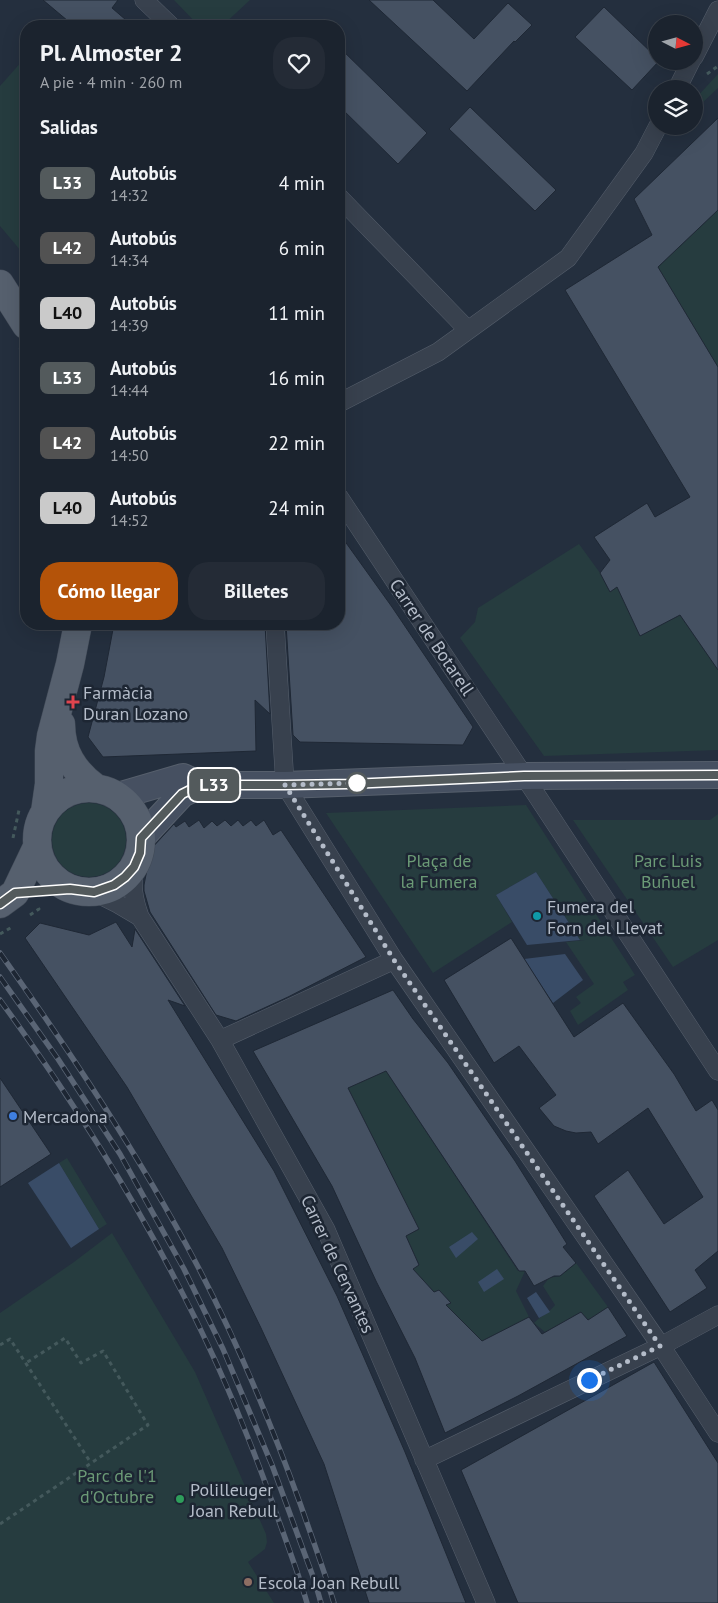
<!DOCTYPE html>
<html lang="es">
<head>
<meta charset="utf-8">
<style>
	:root { --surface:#1b232e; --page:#242b36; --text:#f1f3f6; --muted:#a0a4aa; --line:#39404a; --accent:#b45309 }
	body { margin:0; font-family:"PT Sans",sans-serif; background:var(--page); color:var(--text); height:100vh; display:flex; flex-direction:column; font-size:19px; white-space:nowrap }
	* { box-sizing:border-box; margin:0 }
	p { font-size:16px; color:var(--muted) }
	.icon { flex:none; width:28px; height:28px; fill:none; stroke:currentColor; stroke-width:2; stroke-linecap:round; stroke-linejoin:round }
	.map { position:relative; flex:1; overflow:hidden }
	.side { position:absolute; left:20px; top:20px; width:325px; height:610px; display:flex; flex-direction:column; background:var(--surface); border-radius:20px; box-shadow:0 5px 20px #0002,0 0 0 1px var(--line) }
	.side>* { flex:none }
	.badge { padding:0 10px; border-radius:8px; font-size:18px; line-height:32px }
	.needle { width:32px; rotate:96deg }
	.buttons { position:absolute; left:648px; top:15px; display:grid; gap:10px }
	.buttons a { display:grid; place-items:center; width:55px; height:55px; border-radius:50%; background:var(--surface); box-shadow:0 5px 20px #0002,0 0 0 1px var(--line); font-size:25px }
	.you { position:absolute; width:25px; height:25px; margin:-12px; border:4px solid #fff; border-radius:50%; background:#1a73e8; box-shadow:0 0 0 8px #1a73e833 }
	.map>.badge { position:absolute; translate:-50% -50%; box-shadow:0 0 0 2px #fff }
	h2 { padding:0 20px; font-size:19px; line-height:45px }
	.round { display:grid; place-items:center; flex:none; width:52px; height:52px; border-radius:20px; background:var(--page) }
	.headline { display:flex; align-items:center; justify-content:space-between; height:85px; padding:0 20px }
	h1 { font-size:24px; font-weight:700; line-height:38px }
	.action { display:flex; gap:10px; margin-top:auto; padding:10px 20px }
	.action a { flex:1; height:58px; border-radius:20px; background:var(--accent); color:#fff; font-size:20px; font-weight:700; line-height:58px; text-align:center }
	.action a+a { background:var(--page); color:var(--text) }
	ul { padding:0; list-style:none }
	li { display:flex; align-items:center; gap:15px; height:65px; padding:0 20px }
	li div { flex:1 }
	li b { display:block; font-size:19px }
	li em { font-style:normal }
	li .badge { min-width:55px; font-weight:700; text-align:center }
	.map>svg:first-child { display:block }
	.green { fill:#263c3f }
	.water { fill:#394c67 }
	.building { fill:#455162; stroke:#1f2835 }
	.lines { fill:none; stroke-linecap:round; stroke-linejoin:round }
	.street-casing { stroke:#565f6c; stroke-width:19 }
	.secondary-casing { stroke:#565f6c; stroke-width:28 }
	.primary-casing { stroke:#414a57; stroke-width:29 }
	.path { stroke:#44595c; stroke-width:3; stroke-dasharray:4 4; stroke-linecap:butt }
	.street { stroke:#38414e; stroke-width:18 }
	.secondary { stroke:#465061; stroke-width:26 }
	.primary { stroke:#56606e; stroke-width:28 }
	.rail-casing { stroke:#5a6575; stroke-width:5.5 }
	.rail { stroke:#1d2633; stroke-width:4; stroke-dasharray:11; stroke-linecap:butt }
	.line-casing { stroke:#fff; stroke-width:11 }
	.line { stroke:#535a5c; stroke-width:8 }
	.walk { stroke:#b4bcc9; stroke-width:5; stroke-dasharray:0 9 }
	.health-dot { fill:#e0444e; stroke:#1d2633; stroke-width:2 }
	.stop-dot { fill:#fff; stroke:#535a5c; stroke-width:2.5 }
	.culture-dot { fill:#0f9aa8; stroke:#1d2633; stroke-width:2 }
	.shop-dot { fill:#3f7fe0; stroke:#1d2633; stroke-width:2 }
	.leisure-dot { fill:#2e9e5b; stroke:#1d2633; stroke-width:2 }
	.education-dot { fill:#8d6e63; stroke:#1d2633; stroke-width:2 }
	.labels { text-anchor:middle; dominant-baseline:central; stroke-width:5; stroke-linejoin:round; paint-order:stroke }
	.street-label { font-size:18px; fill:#b4bcc9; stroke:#1d2633 }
	.poi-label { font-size:18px; fill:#b4bcc9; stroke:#1d2633; text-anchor:start }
	.park-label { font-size:18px; fill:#6b9a76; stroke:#1d2633 }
</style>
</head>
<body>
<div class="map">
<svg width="718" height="1603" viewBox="0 0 718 1603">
	<rect width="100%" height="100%" fill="#242f3e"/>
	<path class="green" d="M174,0h76l-28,26h-23z
		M24,59l2,3v195l-26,-31v-140z
		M718,74v14l-19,18 -5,2 1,-9z
		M718,210v157l-60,-100z
		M579,544l21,29 10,19 37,-26 -24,32 17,38 40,-21 30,43 8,-4v96l-174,6 -84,-118 15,-16 3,-14z
		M52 840a37 37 0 1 1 74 0a37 37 0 1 1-74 0Z
		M526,805l109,170 -12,7 5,8 -50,35 -8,-14 11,-8 -5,-6 18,-13 -28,-42 19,-2h-5l-44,-68 -40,23 16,27 -79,51 -107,-160z
		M718,814v126l-45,27 -100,-147h137z
		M386,1071l132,200h7l-9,20 13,26 -45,26 -38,-38 5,-2 -12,-13 -5,2 -22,-23 7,-5 -13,-28 13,-7 -71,-141z
		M67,1158l40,66 -8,5 -40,-66z
		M112,1233l83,139 71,162 1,8 -2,7 -17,13 26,41h-274v-290l74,-51z
		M576,1263l32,44 -20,13 -7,-8 -36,20 -11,-9c7,-7 15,-10 21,-18l-12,-19 6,-8 11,-2z"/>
	<path class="water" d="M536,872l44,68 -53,5 -31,-50z
		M565,954l18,26 -30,23 -29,-44z
		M59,1163l40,66 -28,19 -43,-65z
		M472,1232l6,7 -22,19 -7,-11z
		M497,1269l7,10 -20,13 -6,-10z
		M536,1292l14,20 -11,6 -12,-20z"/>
	<path class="building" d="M43,0h75l-6,8 21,18h-59z
		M369,0h64l41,39 34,-36 24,22 -17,17 -1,-1 -47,50z
		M604,7l52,50v4h3l-27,29 -57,-53z
		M339,47l88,86 -29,31 -59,-58z
		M470,107l86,83 -21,21 -86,-82z
		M718,118v92l-60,57 60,100v303l-38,-55 -40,21 -23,-49 -7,5 -10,-19 10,-13 -16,-23 53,-34 8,14 35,-20 -125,-207 87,-55 -18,-36z
		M339,533l53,74 81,120 -10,18 -163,-3 -7,-7 -7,-111h53z
		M114,624h151l5,90 -15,-14 1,51 -153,6 -15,-20 16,-60z
		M199,820l5,8 8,-7 5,5 8,-6 6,6 7,-6 5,6 8,-6 5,6 8,-6 9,15 8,-5 85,127 -78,40 -52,24 -20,-6 -66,-103 -6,-21v-6l7,-36 23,-25 2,3 9,-6 4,6z
		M116,922l16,25 3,-18 50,77 -17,-6 106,171 63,125 25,57 43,99 61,151h-97l-45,-139 -63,-136 -39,-80 -95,-161 -102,-149 15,-15 49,12z
		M511,938l63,99 49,-34 51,71 22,37 16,-11 6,10v141l-23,19 12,18 -37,24 -76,-116 34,-26 36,54 39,-27 -55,-89 -50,36 -7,-12 -15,1 -10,-2 -12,-5 -15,-18 17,-13 -37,-49 -25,17 -50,-83z
		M393,990l20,29 35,44 67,98 52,83 -4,3 13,16 -16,13h-6l-20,10 -9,-15h-6l-133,-200 -38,17 71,141 -13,7 13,29 -6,4 21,23 5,-2 12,13 -5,2 36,36 47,-24 13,17 39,-22 7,8 20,-13 19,29 -109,60 -73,37 -30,-75 -39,-77 -44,-95 -79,-135z
		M0,1078l51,76 -51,33z
		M654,1362l64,101v140h-200l-57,-133z"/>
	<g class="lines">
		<defs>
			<path id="street" d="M144,0l27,26
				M694,57l24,-47
				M677,89l14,-28
				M339,197l129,133
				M339,403l99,-51 130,-94 76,-105 14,-27
				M339,497l185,279 194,295
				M275,624l10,161 109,175 267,386 57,87
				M134,867c-2,20 -1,31 6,50l80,123 106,190 160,373
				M94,892l24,12 22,13
				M220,1040l174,-80
				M424,1460l237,-114 57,-31"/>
			<path id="secondary" d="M118,796l65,-19 17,8h85l239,-9 194,-1
				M141,838l41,-44 18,-9"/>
			<path id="primary" d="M0,284l26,41
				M61,724c0,28 13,48 35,64
				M37 840a52 52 0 1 1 104 0a52 52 0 1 1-104 0Z
				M45,812l4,-28v-33l2,-15 19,-72 8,-40
				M0,904l15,-11 21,-44"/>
		</defs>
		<use href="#street" class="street-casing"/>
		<use href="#secondary" class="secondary-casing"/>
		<use href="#primary" class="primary-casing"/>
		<path class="path" d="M707,74l11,-8
			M20,348l6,13
			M13,838l6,-28
			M30,915l9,-6 -3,-4
			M0,934l12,-7
			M0,1345l10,-6 81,124
			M0,1524l148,-99 -45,-74 -22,12 -16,-25 -39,25"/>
		<use href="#street" class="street"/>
		<use href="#secondary" class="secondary"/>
		<use href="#primary" class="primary"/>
		<defs>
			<path id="rail" d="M0,953c71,100 139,202 196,310 41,78 75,160 105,243 11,32 23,64 33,97
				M0,977l58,82 62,95 64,115 39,80 49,116 43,117 6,21
				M0,1000c64,88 123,179 173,275 40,75 74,155 102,235 11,31 23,62 32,93"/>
		</defs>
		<use href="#rail" class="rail-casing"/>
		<use href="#rail" class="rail"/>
	</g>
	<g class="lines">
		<defs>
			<path id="line" d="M0,904l15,-11 55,-4 24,3 20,-7 11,-8 9,-10 6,-14 1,-15 41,-44 18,-9h85l65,-1 174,-8 194,-1"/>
		</defs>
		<use href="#line" class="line-casing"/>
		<use href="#line" class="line"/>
		<path class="walk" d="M357,783l-72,2 109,175 266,386 -71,34"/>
	</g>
	<path class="health-dot" d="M70.5 694.5h5v5h5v5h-5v5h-5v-5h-5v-5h5z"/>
	<circle class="stop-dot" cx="357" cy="783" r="10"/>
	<circle class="culture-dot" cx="537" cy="916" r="5"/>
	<circle class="shop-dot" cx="13" cy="1116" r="5"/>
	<circle class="leisure-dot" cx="180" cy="1499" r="5"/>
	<circle class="education-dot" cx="248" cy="1582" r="5"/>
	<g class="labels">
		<g class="street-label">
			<text transform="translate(432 637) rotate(56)">Carrer de Botarell</text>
			<text transform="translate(338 1264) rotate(65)">Carrer de Cervantes</text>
		</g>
		<g class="poi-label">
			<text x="83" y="692">Farmàcia<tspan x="83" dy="21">Duran Lozano</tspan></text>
			<text x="547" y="906">Fumera del<tspan x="547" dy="21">Forn del Llevat</tspan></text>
			<text x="23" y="1116">Mercadona</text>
			<text x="190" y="1489">Polilleuger<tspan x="190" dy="21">Joan Rebull</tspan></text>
			<text x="258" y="1582">Escola Joan Rebull</text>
		</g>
		<g class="park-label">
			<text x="439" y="860">Plaça de<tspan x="439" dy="21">la Fumera</tspan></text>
			<text x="668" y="860">Parc Luis<tspan x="668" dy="21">Buñuel</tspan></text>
			<text x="117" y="1475">Parc de l'1<tspan x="117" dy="21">d'Octubre</tspan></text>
		</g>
	</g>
</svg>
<div class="buttons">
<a><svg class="needle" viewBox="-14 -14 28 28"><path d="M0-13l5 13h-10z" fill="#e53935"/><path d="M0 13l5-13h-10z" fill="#a0a4aa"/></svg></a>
<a><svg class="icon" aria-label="layers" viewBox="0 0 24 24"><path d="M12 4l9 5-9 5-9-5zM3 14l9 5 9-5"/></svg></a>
</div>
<div class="you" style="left:589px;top:1380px"></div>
<b class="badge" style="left:214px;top:785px;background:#535a5c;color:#fff">L33</b>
<section class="side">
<div class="headline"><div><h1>Pl. Almoster 2</h1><p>A pie · 4 min · 260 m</p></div><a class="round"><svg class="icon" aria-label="heart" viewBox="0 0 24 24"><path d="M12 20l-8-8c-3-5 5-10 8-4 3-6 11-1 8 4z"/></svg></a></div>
<h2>Salidas</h2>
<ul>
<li><span class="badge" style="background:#535a5c;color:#fff">L33</span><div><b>Autobús</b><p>14:32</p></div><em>4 min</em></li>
<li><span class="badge" style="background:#525252;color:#fff">L42</span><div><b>Autobús</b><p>14:34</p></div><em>6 min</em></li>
<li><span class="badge" style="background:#cacaca;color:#111">L40</span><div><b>Autobús</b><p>14:39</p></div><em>11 min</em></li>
<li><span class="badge" style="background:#535a5c;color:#fff">L33</span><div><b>Autobús</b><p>14:44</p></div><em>16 min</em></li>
<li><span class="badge" style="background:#525252;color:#fff">L42</span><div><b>Autobús</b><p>14:50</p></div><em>22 min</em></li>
<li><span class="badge" style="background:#cacaca;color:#111">L40</span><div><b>Autobús</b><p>14:52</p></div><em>24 min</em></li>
</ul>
<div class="action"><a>Cómo llegar</a><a>Billetes</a></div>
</section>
</div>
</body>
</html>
